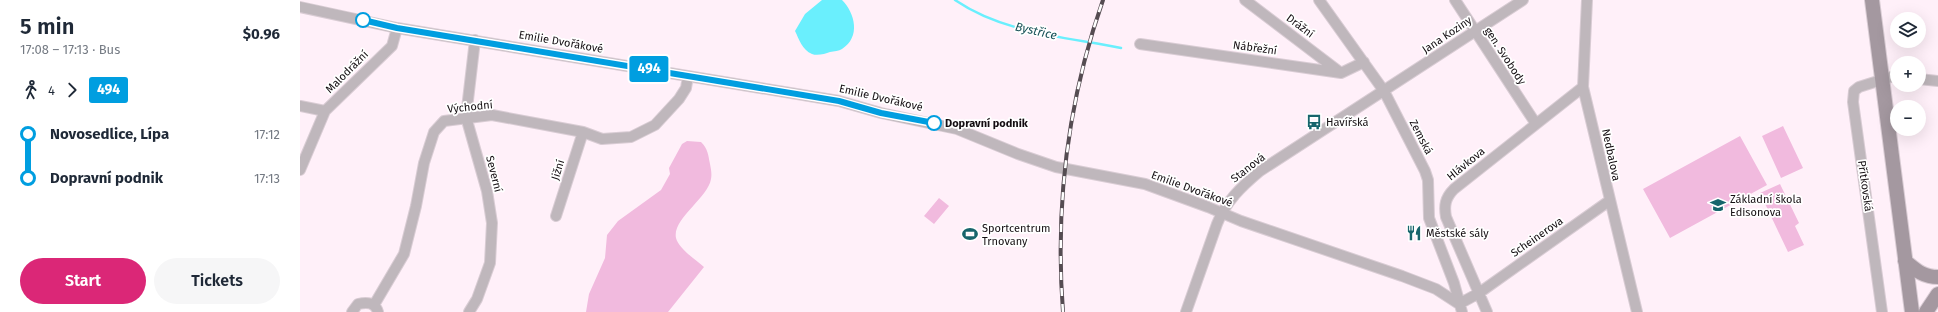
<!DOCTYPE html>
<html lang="en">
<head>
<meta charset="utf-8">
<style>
	:root { --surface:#fff; --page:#f6f6f7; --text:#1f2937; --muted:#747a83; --accent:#db2777 }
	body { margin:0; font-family:"Fira Sans",sans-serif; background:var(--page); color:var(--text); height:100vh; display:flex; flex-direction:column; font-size:15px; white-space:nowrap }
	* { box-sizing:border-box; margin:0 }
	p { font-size:13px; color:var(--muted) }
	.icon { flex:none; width:22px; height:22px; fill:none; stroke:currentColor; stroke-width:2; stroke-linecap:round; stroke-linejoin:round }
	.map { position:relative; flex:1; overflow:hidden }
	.sheet { display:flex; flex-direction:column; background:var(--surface); width:300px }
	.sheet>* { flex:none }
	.badge { padding:0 8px; border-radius:3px; font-size:14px; line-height:26px }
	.fabs { position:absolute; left:1590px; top:12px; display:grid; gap:8px }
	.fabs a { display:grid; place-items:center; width:36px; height:36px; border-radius:50%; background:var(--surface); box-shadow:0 4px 16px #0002; font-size:20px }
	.map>.badge { position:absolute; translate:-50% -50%; box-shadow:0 0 0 2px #fff }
	.legs { display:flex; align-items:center; gap:6px; height:44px; padding:0 20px; font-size:13px }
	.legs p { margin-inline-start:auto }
	.headline { display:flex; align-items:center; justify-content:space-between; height:68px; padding:0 20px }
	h1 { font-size:22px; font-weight:600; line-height:30px }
	.button { display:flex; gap:8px; margin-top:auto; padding:8px 20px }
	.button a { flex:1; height:46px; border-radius:24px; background:var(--accent); color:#fff; font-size:16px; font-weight:600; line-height:46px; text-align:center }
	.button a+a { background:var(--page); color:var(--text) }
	ul { padding:0 20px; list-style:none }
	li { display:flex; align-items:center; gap:14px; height:44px; font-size:15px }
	li i { display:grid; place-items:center; width:6px; height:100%; margin:0 5px; background:currentColor }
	li i::after { content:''; width:10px; height:10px; margin:-5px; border:3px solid; border-radius:50%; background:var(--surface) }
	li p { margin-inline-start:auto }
	li:first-child i { background:linear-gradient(#0000 50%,currentColor 0) }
	li:last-child i { background:linear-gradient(currentColor 50%,#0000 0) }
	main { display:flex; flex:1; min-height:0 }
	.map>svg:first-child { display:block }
	.green { fill:#f1bade }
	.water { fill:#6aeffd }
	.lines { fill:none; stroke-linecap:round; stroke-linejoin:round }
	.stream { stroke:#6aeffd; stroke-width:2.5 }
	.street-casing { stroke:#d9ccd4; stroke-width:12 }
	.secondary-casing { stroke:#d9ccd4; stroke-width:16 }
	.street { stroke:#bfb7bc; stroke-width:10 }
	.secondary { stroke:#a498a0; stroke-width:14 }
	.rail-casing { stroke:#554c52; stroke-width:4 }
	.rail { stroke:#fff; stroke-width:2.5; stroke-dasharray:8; stroke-linecap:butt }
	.line-1-casing { stroke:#fff; stroke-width:9 }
	.line-1 { stroke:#009ee0; stroke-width:6 }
	.stop-1-dot { fill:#fff; stroke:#009ee0; stroke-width:2 }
	.labels { text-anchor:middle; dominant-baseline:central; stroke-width:3.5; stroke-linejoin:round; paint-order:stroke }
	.street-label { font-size:11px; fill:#140e12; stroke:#fff }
	.poi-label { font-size:11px; fill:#140e12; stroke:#fff; text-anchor:start }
	.stop-label { font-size:11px; font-weight:bold; fill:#140e12; stroke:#fff; text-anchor:start }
	.water-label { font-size:12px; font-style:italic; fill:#175157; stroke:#fff }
</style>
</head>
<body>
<main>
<section class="sheet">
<div class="headline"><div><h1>5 min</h1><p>17:08 – 17:13 · Bus</p></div><b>$0.96</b></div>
<div class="legs"><svg class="icon" aria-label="walk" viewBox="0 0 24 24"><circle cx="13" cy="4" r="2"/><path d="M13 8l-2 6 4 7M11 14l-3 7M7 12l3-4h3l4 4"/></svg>4<svg class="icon" aria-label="forward" viewBox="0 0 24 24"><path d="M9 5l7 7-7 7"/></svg><b class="badge" style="background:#009ee0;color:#fff">494</b></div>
<ul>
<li><i style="color:#009ee0"></i><b>Novosedlice, Lípa</b><p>17:12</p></li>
<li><i style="color:#009ee0"></i><b>Dopravní podnik</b><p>17:13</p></li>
</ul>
<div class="button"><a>Start</a><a>Tickets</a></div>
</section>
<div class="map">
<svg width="1638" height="312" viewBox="0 0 1638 312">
	<rect width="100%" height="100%" fill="#fff0f9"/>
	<path class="green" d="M1483,126l20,42 -22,10 -19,-42z
		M1440,136l27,49 -97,53 -27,-49z
		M387,141l14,1c7,7 7,12 9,22 1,5 2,10 1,15 -3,19 -39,40 -35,59 3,11 19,21 28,29l-36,45h-82l3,-18 16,-36 2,-23 11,-14 43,-31 9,-16 -1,-6 13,-24z
		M1480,184l19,39 -4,3 9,19 -16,7 -28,-59z
		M639,198l10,8 -15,18 -10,-8z"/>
	<path class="water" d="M522,0h20c13,13 19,37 0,49 -3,2 -8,2 -12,3 -5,2 -13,4 -18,2 -10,-4 -13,-15 -17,-23l10,-17z"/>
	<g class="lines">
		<path class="stream" d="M655,0c48,33 110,37 166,48"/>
		<defs>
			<path id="street" d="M945,0l96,73
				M1019,0l65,91 41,80 3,9 1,38 25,65 8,29
				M1155,0l81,124
				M1287,0l-4,87 54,225
				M0,7l97,21 442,73 42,12 76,16 61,25 38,13 89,17 63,23 33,14 161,55 34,13 23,15
				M840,44l201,29 23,-11
				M1619,79l19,2
				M0,106l25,5
				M0,170l25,-59 67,-65 5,-18
				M256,216l27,-84
				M1159,304l20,-11 130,-92
				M74,305l30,-51 12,-48 8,-43 10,-31 10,-11 48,-6 91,17 19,7 29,-2 24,-12 24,-26 7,-11 2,-12
				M52,312l6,-8c9,-2 17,-2 20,8
				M169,312l8,-13 13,-36 2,-40 -5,-32 -21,-74 9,-77
				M886,312l31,-88c9,-23 24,-37 43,-53l263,-171
				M1187,312l-41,-95c-2,-11 -1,-19 8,-28l129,-102
				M1582,312l-29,-210 1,-11 5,-4 38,-12"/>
			<path id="secondary" d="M1572,0l40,312
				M1605,261c11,9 18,16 33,16
				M1626,312l12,-18"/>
		</defs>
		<use href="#street" class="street-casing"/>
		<use href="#secondary" class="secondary-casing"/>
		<use href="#street" class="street"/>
		<use href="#secondary" class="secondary"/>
		<defs>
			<path id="rail" d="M763,312c-8,-105 5,-212 40,-312"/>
		</defs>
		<use href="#rail" class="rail-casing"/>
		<use href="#rail" class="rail"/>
	</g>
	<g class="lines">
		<defs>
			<path id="line-1" d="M63,20l34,8 442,73 42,12 53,10"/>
		</defs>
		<use href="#line-1" class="line-1-casing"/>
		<use href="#line-1" class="line-1"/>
	</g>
	<defs>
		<symbol id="bus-bare" viewBox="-9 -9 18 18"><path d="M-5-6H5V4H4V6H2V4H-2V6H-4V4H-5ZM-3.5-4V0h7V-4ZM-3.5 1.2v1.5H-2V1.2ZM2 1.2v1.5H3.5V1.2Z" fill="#17656c" stroke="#fff" stroke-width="2.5" paint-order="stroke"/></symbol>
		<symbol id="school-bare" viewBox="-9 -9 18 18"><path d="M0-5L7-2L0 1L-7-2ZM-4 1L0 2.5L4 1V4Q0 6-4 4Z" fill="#17656c" stroke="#fff" stroke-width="2.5" paint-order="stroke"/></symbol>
		<symbol id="restaurant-bare" viewBox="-9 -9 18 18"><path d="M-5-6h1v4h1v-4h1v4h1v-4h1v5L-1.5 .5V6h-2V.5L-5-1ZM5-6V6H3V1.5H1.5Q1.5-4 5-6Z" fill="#17656c" stroke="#fff" stroke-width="2.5" paint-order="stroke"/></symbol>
		<symbol id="stadium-bare" viewBox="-9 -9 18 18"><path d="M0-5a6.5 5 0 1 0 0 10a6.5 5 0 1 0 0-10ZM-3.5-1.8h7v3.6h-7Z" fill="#17656c" stroke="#fff" stroke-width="2.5" paint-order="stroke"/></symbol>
	</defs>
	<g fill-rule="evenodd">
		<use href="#bus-bare" x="1003" y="111" width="22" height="22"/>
		<use href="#school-bare" x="1407" y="194" width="22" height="22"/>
		<use href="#restaurant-bare" x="1103" y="222" width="22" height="22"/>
		<use href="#stadium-bare" x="659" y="223" width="22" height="22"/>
	</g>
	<g class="stop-1-dot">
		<circle cx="63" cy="20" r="7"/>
		<circle cx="634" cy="123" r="7"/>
	</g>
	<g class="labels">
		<g class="street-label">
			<text transform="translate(1000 26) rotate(37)">Drážní</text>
			<text transform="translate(1147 35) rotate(-34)">Jana Koziny</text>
			<text transform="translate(261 42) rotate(10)">Emilie Dvořákové</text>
			<text transform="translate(955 48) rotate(8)">Nábřežní</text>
			<text transform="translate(1205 56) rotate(57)">gen. Svobody</text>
			<text transform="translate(47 72) rotate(-45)">Malodrážní</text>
			<text transform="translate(581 98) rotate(13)">Emilie Dvořákové</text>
			<text transform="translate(170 107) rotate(-6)">Východní</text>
			<text transform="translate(1121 137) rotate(63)">Zemská</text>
			<text transform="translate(1311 155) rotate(78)">Nedbalova</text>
			<text transform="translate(1166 164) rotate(-39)">Hlávkova</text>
			<text transform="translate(948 168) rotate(-38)">Stanová</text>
			<text transform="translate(258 170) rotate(-73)">Jižní</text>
			<text transform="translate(194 174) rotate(76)">Severní</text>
			<text transform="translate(1565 186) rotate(82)">Přítkovská</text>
			<text transform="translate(892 189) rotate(20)">Emilie Dvořákové</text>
			<text transform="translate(1237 237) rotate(-35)">Scheinerova</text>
		</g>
		<g class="poi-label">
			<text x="1026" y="122">Havířská</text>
			<text x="1430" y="199">Základní škola<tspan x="1430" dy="13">Edisonova</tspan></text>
			<text x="682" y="228">Sportcentrum<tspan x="682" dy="13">Trnovany</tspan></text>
			<text x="1126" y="233">Městské sály</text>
		</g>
		<g class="stop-label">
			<text x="645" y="123">Dopravní podnik</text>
		</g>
		<g class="water-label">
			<text transform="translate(736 31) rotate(13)">Bystřice</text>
		</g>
	</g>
</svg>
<div class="fabs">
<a><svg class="icon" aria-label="layers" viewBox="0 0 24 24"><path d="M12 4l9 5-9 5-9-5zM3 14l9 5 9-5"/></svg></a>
<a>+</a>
<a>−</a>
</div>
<b class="badge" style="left:349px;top:69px;background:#009ee0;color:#fff">494</b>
</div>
</main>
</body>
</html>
